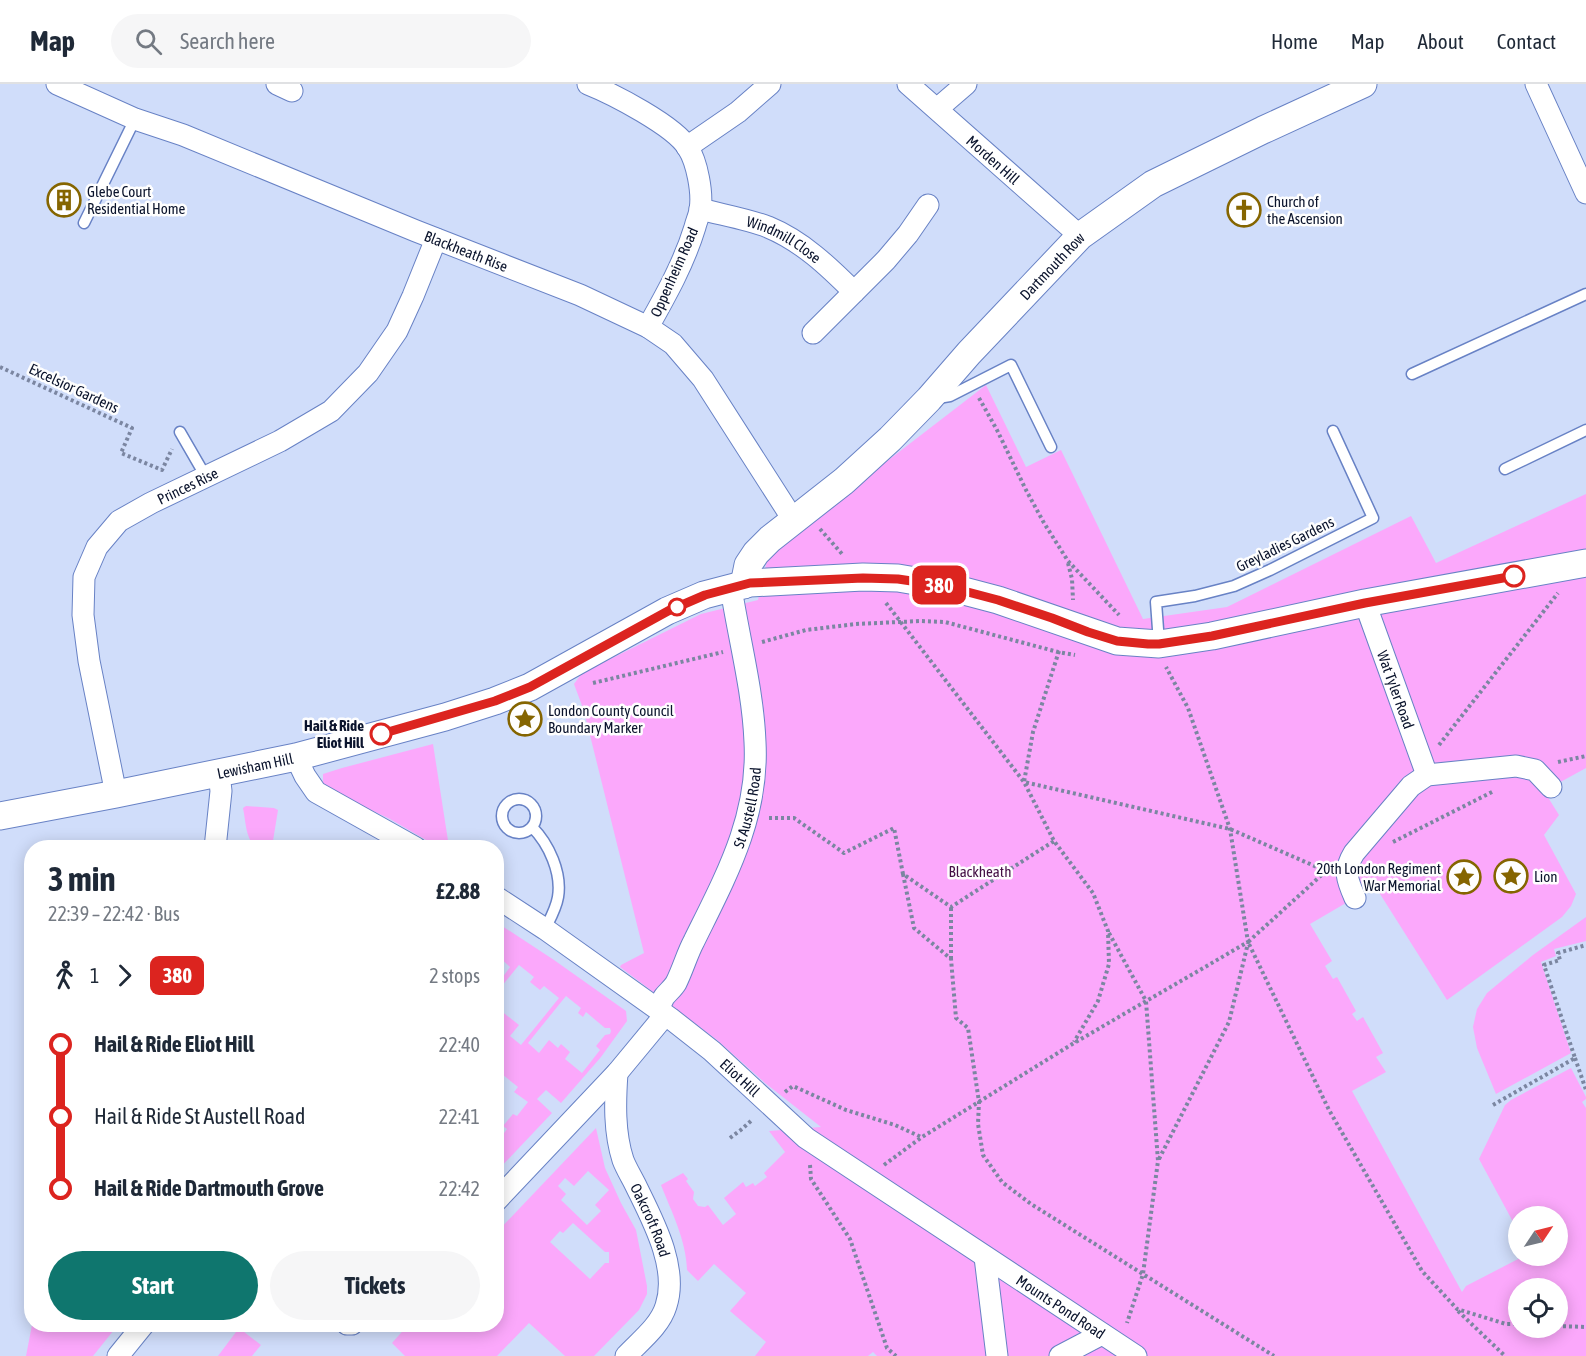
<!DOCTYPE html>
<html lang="en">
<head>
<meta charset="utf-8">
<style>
	:root { --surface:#fff; --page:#f6f6f7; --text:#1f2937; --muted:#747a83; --line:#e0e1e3; --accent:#0f766e }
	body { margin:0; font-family:"Asap Condensed",sans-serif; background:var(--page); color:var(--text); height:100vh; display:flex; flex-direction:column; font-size:22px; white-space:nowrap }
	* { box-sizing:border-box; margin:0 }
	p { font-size:20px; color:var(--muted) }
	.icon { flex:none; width:33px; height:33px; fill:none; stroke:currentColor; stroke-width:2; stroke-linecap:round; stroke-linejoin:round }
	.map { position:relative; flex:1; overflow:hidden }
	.panel { position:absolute; left:24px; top:756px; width:480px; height:492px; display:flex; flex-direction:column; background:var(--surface); border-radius:24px; box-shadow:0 3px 15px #0003 }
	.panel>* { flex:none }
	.badge { padding:0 12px; border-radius:9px; font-size:21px; line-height:39px }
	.needle { width:39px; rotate:55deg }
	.buttons { position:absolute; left:1508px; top:1122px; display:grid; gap:12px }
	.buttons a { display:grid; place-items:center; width:60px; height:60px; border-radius:50%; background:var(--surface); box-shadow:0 3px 15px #0003; font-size:30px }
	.map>.badge { position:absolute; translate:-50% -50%; box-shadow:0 0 0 3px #fff }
	.legs { display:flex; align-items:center; gap:9px; height:66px; padding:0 24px; font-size:20px }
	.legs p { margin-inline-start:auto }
	.summary { display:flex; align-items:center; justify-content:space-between; height:102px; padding:0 24px }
	h1 { font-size:33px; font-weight:700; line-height:45px }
	.action { display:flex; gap:12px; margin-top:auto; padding:12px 24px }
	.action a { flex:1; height:69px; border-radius:36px; background:var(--accent); color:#fff; font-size:24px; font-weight:700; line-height:69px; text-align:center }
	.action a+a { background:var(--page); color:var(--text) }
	ul { padding:0 24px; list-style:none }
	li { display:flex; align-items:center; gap:21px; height:72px; font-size:22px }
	li i { display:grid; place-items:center; width:9px; height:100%; margin:0 8px; background:currentColor }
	li i::after { content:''; width:15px; height:15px; margin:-8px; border:4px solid; border-radius:50%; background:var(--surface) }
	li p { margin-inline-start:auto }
	li:first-child i { background:linear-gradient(#0000 50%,currentColor 0) }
	li:last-child i { background:linear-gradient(currentColor 50%,#0000 0) }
	header { display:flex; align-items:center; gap:36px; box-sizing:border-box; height:84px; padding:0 30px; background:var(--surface); border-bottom:2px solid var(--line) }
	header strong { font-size:28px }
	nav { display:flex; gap:33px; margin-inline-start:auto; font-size:21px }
	.search { width:420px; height:54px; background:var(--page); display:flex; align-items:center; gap:15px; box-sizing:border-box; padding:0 21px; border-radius:33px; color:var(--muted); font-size:22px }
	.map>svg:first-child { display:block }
	.green { fill:#fba8fb; fill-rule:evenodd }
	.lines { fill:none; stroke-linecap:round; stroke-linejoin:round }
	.service-casing { stroke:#6882c5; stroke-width:13 }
	.minor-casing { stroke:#6882c5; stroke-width:23 }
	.tertiary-casing { stroke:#6882c5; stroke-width:29 }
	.path { stroke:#7b86a1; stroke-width:4; stroke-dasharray:3 3; stroke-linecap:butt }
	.service { stroke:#fff; stroke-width:10 }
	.minor { stroke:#fff; stroke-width:21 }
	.tertiary { stroke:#fff; stroke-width:27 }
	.line-1-casing { stroke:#fff; stroke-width:14 }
	.line-1 { stroke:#dc241f; stroke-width:9 }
	.stop-1-dot { fill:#fff; stroke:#dc241f; stroke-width:3 }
	.labels { text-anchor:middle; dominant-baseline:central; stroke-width:5; stroke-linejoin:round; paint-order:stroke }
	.street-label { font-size:15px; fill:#0a132c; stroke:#fefefe }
	.poi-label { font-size:15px; fill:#0a132c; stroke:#fefefe; text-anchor:start }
	.stop-label { font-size:15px; font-weight:bold; fill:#0a132c; stroke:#fefefe; text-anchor:end }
	.park-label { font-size:15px; fill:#440f45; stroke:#fefefe }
</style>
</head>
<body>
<header>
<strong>Map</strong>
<div class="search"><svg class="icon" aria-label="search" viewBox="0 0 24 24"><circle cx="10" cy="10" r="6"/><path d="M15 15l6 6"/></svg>Search here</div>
<nav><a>Home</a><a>Map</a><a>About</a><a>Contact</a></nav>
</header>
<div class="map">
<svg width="1586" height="1272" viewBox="0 0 1586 1272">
	<rect width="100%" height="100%" fill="#d0ddfa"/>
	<path class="green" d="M986,301l40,82 35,-17 82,169 84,-12 184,-91 25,47 150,-69v274l-42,23 15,24 -15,20 32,59 -5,12 -9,11 -115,83 -72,-114 -65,38 22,37 -7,5 8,13 4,-2 19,34 -4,3 5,7 6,-4 20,36 -7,4 10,15 -34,19 110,201 4,-6 58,-30h33v-40h-39v15l-39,-72 26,-54 6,-5 60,-32 15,29v2l-4,3 4,6v248h-709l-4,-4 -5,4h-113l11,-14 -36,-31 16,-18 -32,-29 -16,17 -11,-11c-1,-30 -15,-57 -26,-85l22,-12 5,6 -2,2 8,11 -1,7 5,7 7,1 3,-2 15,20 13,-11 -12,-16 19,-16 3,5 7,-4 2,3 12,-9 -3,-4 21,-21 -16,-21 52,-4 -56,-44 -48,-43 -97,-73 1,-2 23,-12 -60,-242 -10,-27 8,-11 119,-59 57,-14 11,-48zM1518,1204h39v40h-39z
		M433,660l16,103h-11l-48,-28 -61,-29 -6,-6v-10l19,-6z
		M246,722l28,2 4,2 -6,37h-17c-10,-11 -9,-25 -12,-39z
		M1586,833v24l-32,8 2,7 -15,6 30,91 -75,41 -19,-46 -4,-21 4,-18 10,-16 46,-38z
		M496,838l58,38 72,51 1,10 -26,36 -40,46 -15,-13 -9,9 15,14 -55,58v-28l10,-14 -4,-3 10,-12 4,2 11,-14 -14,-10 4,-5 -21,-17v-56l3,-4 19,15 -9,11 11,9 38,-47 -15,-12 -4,4 -10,-8 4,-5 -15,-12 -22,27v-7l13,-18 -13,-12zM566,912l15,12 -3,5 5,4 3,-5 19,16h5l1,3 -1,3 -5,1 -9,11 4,4 -18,23 -17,-14 5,-7 -9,-8 -3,4 -9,-8 -10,13 -11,-10z
		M596,1044l9,40 16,35 15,27 11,56v8l-8,16 -45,46h-29l-36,-33 -32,33h-92l-13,-13 16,-18 88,-1 1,-92zM588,1087l21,19 -14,15 6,6 -14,14 -26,-25 5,-6 -8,-8 7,-8 9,8zM573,1139l32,29h4v11h-4l-15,16 -40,-37 10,-11 3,2z
		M32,1241v-1l86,1 -25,31h-67z
		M239,1244l22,17 -9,11h-34z"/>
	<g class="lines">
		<defs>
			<path id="service" d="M84,139l51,-104
				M1412,290l174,-80
				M938,314l12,-2 61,-31 40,82
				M180,348l26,45
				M1505,385l81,-39
				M1159,559l-3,-41 39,-6 39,-10 36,-16 103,-52 -40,-87
				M502 732a17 17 0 1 1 34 0a17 17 0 1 1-34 0Z
				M532,743c17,17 30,46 26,70 -2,12 -8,22 -13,32"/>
			<g id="minor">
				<path id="s1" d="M57,0l78,35 48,16 233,96 164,64 68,32 25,17 30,35 91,142"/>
				<path d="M277,0l15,7"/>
				<path d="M588,0c25,10 87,42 100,64 9,14 15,45 12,62 -1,6 -4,12 -5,17 -11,36 -29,68 -47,100"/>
				<path id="s2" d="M908,0l172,152"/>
				<path d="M1536,0l50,109"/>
				<path d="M937,25l29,-25"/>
				<path d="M687,63l51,-35 32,-28"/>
				<path id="s3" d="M700,125c23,6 47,10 68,18 34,14 61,40 86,65"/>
				<path d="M813,249l73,-73 22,-26 20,-29"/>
				<path id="s4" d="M1365,519l62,172"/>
				<path d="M296,673l9,19 11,16 100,56"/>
				<path id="s5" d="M116,710l-27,-133 -6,-46 1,-38 13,-30 22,-26 32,-18 129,-62 51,-30 37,-38 29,-42 16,-35 23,-57"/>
				<path d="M215,764l6,-57 -2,-17"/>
				<path id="s6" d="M496,813l49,32 125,89 42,33 94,87 330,218"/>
				<path d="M1355,814c-8,-18 -12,-27 -1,-45l57,-67 16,-11 89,-9 19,4 16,17"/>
				<path id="s7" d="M658,925c2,-4 4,-8 6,-12 4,-5 9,-9 12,-14 7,-14 11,-29 18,-42 32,-65 65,-124 61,-199 -2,-51 -16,-103 -24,-154"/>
				<path id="s8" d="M617,989c-2,29 -3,59 6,87 3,8 8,16 12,24 17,35 44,83 31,122 -6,20 -26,35 -40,50"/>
				<path d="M496,1117l121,-128 48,-58"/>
				<path d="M985,1173l12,99"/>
				<path d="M347,1240h5"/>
				<path d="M118,1272l26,-32"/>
				<path d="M1060,1272l42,-22"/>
			</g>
			<g id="tertiary">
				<path id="s9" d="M744,501l4,-20 8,-12 14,-14 74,-58 46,-42 39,-40 40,-46 111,-117 73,-52 110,-54 100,-46"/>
				<path id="s10" d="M0,732l116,-22 180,-37 149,-40 50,-16 35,-14 137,-76 37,-16 46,-12 113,-6 35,1 47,8 53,14 119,41 42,3 53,-8 153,-33 221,-40"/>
			</g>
		</defs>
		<use href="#service" class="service-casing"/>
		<use href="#minor" class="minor-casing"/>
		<use href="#tertiary" class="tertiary-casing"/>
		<path class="path" d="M0,283l132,61 -11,25 41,17 10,-21
			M979,314l18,32 29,60 18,33 24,38 51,54
			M820,445l23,26
			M1068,479l4,16 1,21
			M886,519l138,179 30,59 39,52 15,38 1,33 -11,37 -24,41
			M762,558l44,-12 50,-6 65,-3 24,1 113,30 17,3
			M1059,567l-26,81 -9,50 206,47 96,42
			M593,599l130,-31
			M1439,661l119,-152
			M1558,678l28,-6
			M769,734h25l50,35 50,-25 9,46 48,33 103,-66
			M1393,758l101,-51
			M1326,787l-78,71 81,168 93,161 35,38 49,15h12
			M903,790l11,54 37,31 5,59 12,10 11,74 -1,22 5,31 19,27 29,22 243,152
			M1109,849l37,68 12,160 -15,113 -16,49
			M951,875v-52
			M1575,974l11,32
			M785,1008l8,-6 53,24 49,15 26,12
			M1493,1021l82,-47 -31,-93 16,-5 -2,-7 28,-8
			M730,1054l12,-9 11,-10
			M1159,1075l70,-137 19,-79
			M810,1081l1,14 39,60 37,109 9,8
			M884,1081l38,-28 152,-94 174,-101 -18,-113 -42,-121 -22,-41
			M1458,1227l47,45
			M1557,1242l29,1
			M392,1244l3,3"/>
		<use href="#service" class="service"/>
		<use href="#minor" class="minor"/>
		<use href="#tertiary" class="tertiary"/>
	</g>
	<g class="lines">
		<defs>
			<path id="line-1" d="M381,650l114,-33 35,-14 138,-76 37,-16 45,-12 113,-5 35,1 47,7 53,14 54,18 36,14 29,9 31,3h11l53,-8 153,-33 149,-27"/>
		</defs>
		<use href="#line-1" class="line-1-casing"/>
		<use href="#line-1" class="line-1"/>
	</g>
	<defs>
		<symbol id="building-ring" viewBox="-11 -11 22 22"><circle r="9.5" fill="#fefefe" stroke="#856500" stroke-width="1.5"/><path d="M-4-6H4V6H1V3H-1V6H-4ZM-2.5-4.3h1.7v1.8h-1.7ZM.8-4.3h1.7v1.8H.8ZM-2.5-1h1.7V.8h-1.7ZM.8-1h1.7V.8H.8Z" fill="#856500"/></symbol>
		<symbol id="church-ring" viewBox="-11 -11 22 22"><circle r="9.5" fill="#fefefe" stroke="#856500" stroke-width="1.5"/><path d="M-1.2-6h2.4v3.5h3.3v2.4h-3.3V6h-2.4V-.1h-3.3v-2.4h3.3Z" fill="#856500"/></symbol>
		<symbol id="sight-ring" viewBox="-11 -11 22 22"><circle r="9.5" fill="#fefefe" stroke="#856500" stroke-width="1.5"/><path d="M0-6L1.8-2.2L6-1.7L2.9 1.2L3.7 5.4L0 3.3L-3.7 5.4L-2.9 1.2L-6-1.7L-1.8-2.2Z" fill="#856500"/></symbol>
	</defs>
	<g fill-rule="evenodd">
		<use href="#building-ring" x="45" y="97" width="38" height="38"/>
		<use href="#church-ring" x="1225" y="107" width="38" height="38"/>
		<use href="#sight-ring" x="506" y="616" width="38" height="38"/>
		<use href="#sight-ring" x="1492" y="773" width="38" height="38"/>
		<use href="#sight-ring" x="1445" y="774" width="38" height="38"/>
	</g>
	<g class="stop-1-dot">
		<circle cx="1514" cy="492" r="10"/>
		<circle cx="677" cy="523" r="8"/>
		<circle cx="381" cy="650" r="10"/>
	</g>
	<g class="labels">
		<g class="street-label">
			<text stroke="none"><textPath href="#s2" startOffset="114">Morden Hill</textPath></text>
			<text stroke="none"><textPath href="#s3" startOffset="90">Windmill Close</textPath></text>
			<text stroke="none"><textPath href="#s1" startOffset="442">Blackheath Rise</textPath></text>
			<text stroke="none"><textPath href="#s9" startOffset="448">Dartmouth Row</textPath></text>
			<text transform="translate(674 188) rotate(-66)">Oppenheim Road</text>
			<text transform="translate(74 304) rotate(25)">Excelsior Gardens</text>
			<text stroke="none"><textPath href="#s5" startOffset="364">Princes Rise</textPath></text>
			<text transform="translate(1285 460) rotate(-26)">Greyladies Gardens</text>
			<text stroke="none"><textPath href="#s4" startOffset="92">Wat Tyler Road</textPath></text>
			<text stroke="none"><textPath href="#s10" startOffset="260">Lewisham Hill</textPath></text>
			<text stroke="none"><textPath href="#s7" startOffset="222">St Austell Road</textPath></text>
			<text stroke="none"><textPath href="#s6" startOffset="304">Eliot Hill</textPath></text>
			<text stroke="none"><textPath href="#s8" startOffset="154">Oakcroft Road</textPath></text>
			<text stroke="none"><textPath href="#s6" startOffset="699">Mounts Pond Road</textPath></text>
		</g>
		<g class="poi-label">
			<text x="87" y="107">Glebe Court<tspan x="87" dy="17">Residential Home</tspan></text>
			<text x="1267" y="117">Church of<tspan x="1267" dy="17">the Ascension</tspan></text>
			<text x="548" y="626">London County Council<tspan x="548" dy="17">Boundary Marker</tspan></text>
			<text x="1441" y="784" text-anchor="end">20th London Regiment<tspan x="1441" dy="17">War Memorial</tspan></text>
			<text x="1534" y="792">Lion</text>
		</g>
		<g class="stop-label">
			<text x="364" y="641">Hail &amp; Ride<tspan x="364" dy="17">Eliot Hill</tspan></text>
		</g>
		<g class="park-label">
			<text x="980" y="787">Blackheath</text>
		</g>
	</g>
</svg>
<div class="buttons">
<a><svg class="needle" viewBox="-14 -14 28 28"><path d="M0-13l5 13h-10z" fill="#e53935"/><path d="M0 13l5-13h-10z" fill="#747a83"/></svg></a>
<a><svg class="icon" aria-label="locate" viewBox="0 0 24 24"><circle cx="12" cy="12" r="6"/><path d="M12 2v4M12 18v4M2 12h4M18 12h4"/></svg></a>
</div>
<b class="badge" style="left:939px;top:501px;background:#dc241f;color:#fff">380</b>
<section class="panel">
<div class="summary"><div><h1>3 min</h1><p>22:39 – 22:42 · Bus</p></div><b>£2.88</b></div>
<div class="legs"><svg class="icon" aria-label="walk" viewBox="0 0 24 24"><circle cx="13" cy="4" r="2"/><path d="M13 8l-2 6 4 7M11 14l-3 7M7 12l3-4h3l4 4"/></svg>1<svg class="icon" aria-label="forward" viewBox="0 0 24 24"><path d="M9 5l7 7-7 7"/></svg><b class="badge" style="background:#dc241f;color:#fff">380</b><p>2 stops</p></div>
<ul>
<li><i style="color:#dc241f"></i><b>Hail &amp; Ride Eliot Hill</b><p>22:40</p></li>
<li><i style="color:#dc241f"></i><span>Hail &amp; Ride St Austell Road</span><p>22:41</p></li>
<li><i style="color:#dc241f"></i><b>Hail &amp; Ride Dartmouth Grove</b><p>22:42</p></li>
</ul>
<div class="action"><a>Start</a><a>Tickets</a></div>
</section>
</div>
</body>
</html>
